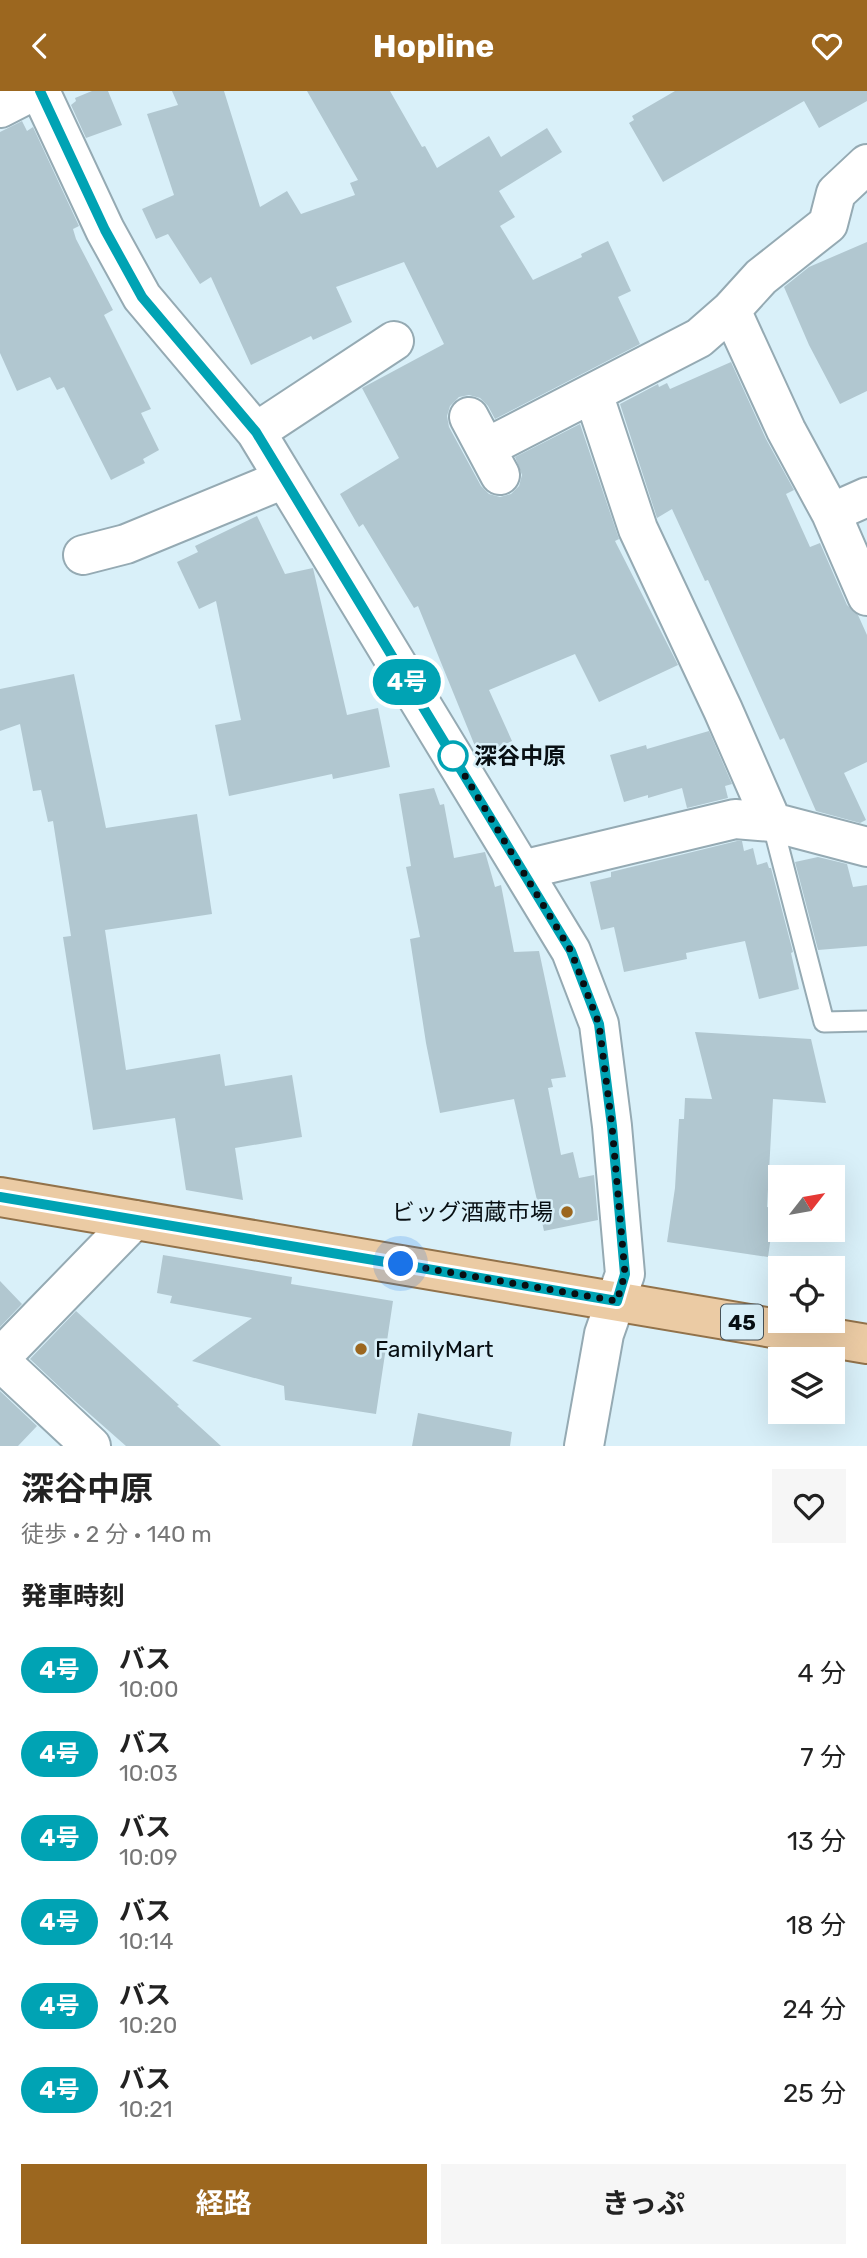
<!DOCTYPE html>
<html lang="ja">
<head>
<meta charset="utf-8">
<style>
	:root { --surface:#fff; --page:#f6f6f6; --text:#222; --muted:#767676; --accent:#9c671f }
	body { margin:0; font-family:Rubik,"Noto Sans JP",sans-serif; background:var(--page); color:var(--text); height:100vh; display:flex; flex-direction:column; font-size:26px; white-space:nowrap }
	* { box-sizing:border-box; margin:0 }
	p { font-size:23px; color:var(--muted) }
	.icon { flex:none; width:38px; height:38px; fill:none; stroke:currentColor; stroke-width:2; stroke-linecap:round; stroke-linejoin:round }
	.map { position:relative; height:1355px; overflow:hidden }
	.sheet { display:flex; flex-direction:column; background:var(--surface); flex:1 }
	.sheet>* { flex:none }
	.badge { padding:0 14px; border-radius:23px; font-size:24px; line-height:46px }
	.needle { width:46px; rotate:59deg }
	.tools { position:absolute; left:768px; top:1074px; display:grid; gap:14px }
	.tools a { display:grid; place-items:center; width:77px; height:77px; border-radius:0px; background:var(--surface); box-shadow:0 7px 28px #0002; font-size:35px }
	.you { position:absolute; width:35px; height:35px; margin:-18px; border:5px solid #fff; border-radius:50%; background:#1a73e8; box-shadow:0 0 0 10px #1a73e833 }
	.map>.badge { position:absolute; translate:-50% -50%; box-shadow:0 0 0 4px #fff }
	h2 { padding:0 21px; font-size:26px; line-height:63px }
	.round { display:grid; place-items:center; flex:none; width:74px; height:74px; border-radius:0px; background:var(--page) }
	.headline { display:flex; align-items:center; justify-content:space-between; height:119px; padding:0 21px }
	h1 { font-size:33px; font-weight:700; line-height:52px }
	.primary-button { display:flex; gap:14px; margin-top:auto; padding:14px 21px }
	.primary-button a { flex:1; height:80px; border-radius:0px; background:var(--accent); color:#fff; font-size:28px; font-weight:700; line-height:80px; text-align:center }
	.primary-button a+a { background:var(--page); color:var(--text) }
	ul { padding:0; list-style:none }
	li { display:flex; align-items:center; gap:21px; height:84px; padding:0 21px }
	li div { flex:1 }
	li b { display:block; font-size:26px }
	li em { font-style:normal }
	li .badge { min-width:77px; font-weight:700; text-align:center }
	header { display:flex; justify-content:space-between; align-items:center; height:91px; padding:0 21px; background:var(--accent); color:#fff; font-size:32px; font-weight:700 }
	.map>svg:first-child { display:block }
	.building { fill:#b1c7d0 }
	.lines { fill:none; stroke-linecap:round; stroke-linejoin:round }
	.lane-casing { stroke:#95aab3; stroke-width:23 }
	.street-casing { stroke:#95aab3; stroke-width:42 }
	.primary-casing { stroke:#92724a; stroke-width:42 }
	.lane { stroke:#fff; stroke-width:19 }
	.street { stroke:#fff; stroke-width:38 }
	.primary { stroke:#ebcba4; stroke-width:38 }
	.line-casing { stroke:#fff; stroke-width:16 }
	.line { stroke:#00a3b4; stroke-width:10 }
	.walk { stroke:#080f13; stroke-width:7; stroke-dasharray:0 12.6 }
	.stop-dot { fill:#fff; stroke:#00a3b4; stroke-width:3.5 }
	.poi-dot { fill:#9c671f; stroke:#d9f0f9; stroke-width:2.5 }
	.labels { text-anchor:middle; dominant-baseline:central; stroke-width:5; stroke-linejoin:round; paint-order:stroke }
	.shield { fill:#d9f0f9; stroke:#475258; stroke-width:2 }
	.shield-label { font-size:21px; font-weight:bold; fill:#080f13 }
	.stop-label { font-size:23px; font-weight:bold; fill:#080f13; stroke:#d9f0f9; text-anchor:start }
	.poi-label { font-size:23px; fill:#080f13; stroke:#d9f0f9; text-anchor:end }
</style>
</head>
<body>
<header><svg class="icon" aria-label="back" viewBox="0 0 24 24"><path d="M15 5l-7 7 7 7"/></svg>Hopline<svg class="icon" aria-label="heart" viewBox="0 0 24 24"><path d="M12 20l-8-8c-3-5 5-10 8-4 3-6 11-1 8 4z"/></svg></header>
<div class="map">
<svg width="867" height="1355" viewBox="0 0 867 1355">
	<rect width="100%" height="100%" fill="#d9f0f9"/>
	<path class="building" d="M92,0h16l14,34 -36,13 -15,-33 5,-4 -1,-3z
		M172,0h52l36,116 27,-16 14,23 54,-19 -5,-12 8,-3 -51,-89h83l32,56 3,-1 12,22 52,-32 12,21 46,-29 15,24 -63,39 16,26 -15,9 33,54 49,-23 -1,-3 27,-13 23,50 -13,6 22,47 -145,75 -7,-13 -8,-8 -11,-3 -10,2 -9,9 -3,10 2,11 32,59 8,8 11,3 11,-3 8,-8 3,-11 -7,-18 65,-33 39,115 -4,2 63,124 -79,37 -24,-48 -86,36 23,51 -33,15 -61,-150 -4,2 -51,-84 -4,3 -19,-33 59,-36 -37,-70 82,-44 -40,-82 -68,25 16,35 -39,18 -2,-4 -60,29 -40,-88 -11,7 -32,-50 -12,5 -14,-30 32,-14 -27,-81 31,-9z
		M675,0h192v10l-48,27 -15,-27 -141,81 -34,-59 5,-3 -2,-4z
		M22,30l5,10 6,-4 46,99 -6,3 3,10 37,71 -9,5 47,94 -10,4 18,37 -16,9 2,4 -34,17 -47,-93 -7,3 -7,-13 -33,14 -17,-38v-221z
		M867,151v149l-27,13 -31,-59 -25,-58 25,-20z
		M731,271l35,77 28,51 -8,4 24,53 10,-4 27,62 11,10 9,20v127l-23,11 22,47 -6,3 -44,-12 -32,-73 -4,2 -72,-160 -3,1 -33,-72 -15,9 -37,-114 38,-20 1,3 8,-4 3,6z
		M257,425l28,58 28,-6 34,147 31,-7 12,59 -57,12 -1,-5 -103,22 -14,-71 26,-5 -25,-119 -17,8 -22,-47 21,-10 -3,-6z
		M74,583l32,154 91,-14 15,100 -107,16 21,140 94,-16 5,32 67,-11 10,62 -67,11 8,52 -57,-10 -11,-72 -82,12 -30,-193 8,-1 -18,-115 -5,1 -7,-32 -8,1 -13,-67 -20,7v-42z
		M709,640l23,53 -7,2 3,12 -41,10 -5,-20 -34,10v-3l-24,7 -14,-47 36,-10 1,4z
		M434,697l6,17 4,-1 10,54 31,-6 10,35 6,-2 13,67 25,-1 27,126 -15,2 2,8 -5,1 13,67 12,-3 6,26 15,-3 4,45 -54,11 -30,-132 -74,14 -14,-70 -16,-104 10,-2 -14,-70 5,-1 -12,-72z
		M737,750h5l2,10 9,-3 4,17 10,-3 2,6h2l22,84 -2,1 8,36 -40,10 -14,-58 -59,12 1,6 -63,13 -10,-45 -13,3 -11,-48 21,-5v-5z
		M818,766l29,7 6,23 14,-2v61l-49,4 -23,-88z
		M695,941l116,7 15,64 -53,-4 -6,108 8,1 -7,49 -101,-15 8,-54 4,-69h5l1,-21 27,1z
		M163,1164l129,22 -1,7 102,17 -17,113 -91,-14 -1,-14 -92,-25 60,-43 -82,-15 2,-7 -15,-3z
		M0,1190l22,23 -22,23z
		M76,1220l103,94 -2,1 44,40h-95l-59,-52 -37,-35z
		M0,1300l37,35 -19,20h-18z
		M418,1322l94,19 -2,14h-98z"/>
	<g class="lines">
		<defs>
			<path id="lane" d="M772,731l52,200 43,-1"/>
			<path id="street" d="M40,0l65,139 37,67 114,135 315,519 28,73 13,102 13,148 -21,60 -20,112
				M0,17l33,-17
				M731,219l55,120 45,83 36,83
				M593,302l45,136 85,181 49,112
				M469,326l31,58
				M256,341l138,-91
				M486,357l213,-110 32,-28 30,-33 67,-53 8,-31 31,-29
				M831,422l36,-16
				M83,464l43,-11 158,-65
				M522,779l213,-51 37,3 95,25
				M0,1267l134,-138
				M0,1270l91,85"/>
			<path id="primary" d="M0,1106l867,147"/>
		</defs>
		<use href="#lane" class="lane-casing"/>
		<use href="#street" class="street-casing"/>
		<use href="#primary" class="primary-casing"/>
		<use href="#lane" class="lane"/>
		<use href="#street" class="street"/>
		<use href="#primary" class="primary"/>
	</g>
	<g class="lines">
		<defs>
			<path id="line" d="M0,1106l617,104 8,-27 -13,-148 -13,-102 -28,-73 -315,-519 -114,-135 -37,-67 -65,-139"/>
		</defs>
		<use href="#line" class="line-casing"/>
		<use href="#line" class="line"/>
		<path class="walk" d="M401,1173l216,37 8,-27 -13,-148 -13,-102 -28,-73 -118,-195"/>
	</g>
	<circle class="stop-dot" cx="453" cy="665" r="14"/>
	<g class="poi-dot">
		<circle cx="567" cy="1121" r="7"/>
		<circle cx="361" cy="1258" r="7"/>
	</g>
	<g class="labels">
		<rect class="shield" x="721" y="1213.5" width="42" height="35" rx="5"/>
		<g class="shield-label">
			<text x="742" y="1231">45</text>
		</g>
		<g class="stop-label">
			<text x="474" y="665">深谷中原</text>
		</g>
		<g class="poi-label">
			<text x="553" y="1121">ビッグ酒蔵市場</text>
			<text x="375" y="1258" text-anchor="start">FamilyMart</text>
		</g>
	</g>
</svg>
<div class="tools">
<a><svg class="needle" viewBox="-14 -14 28 28"><path d="M0-13l5 13h-10z" fill="#e53935"/><path d="M0 13l5-13h-10z" fill="#767676"/></svg></a>
<a><svg class="icon" aria-label="locate" viewBox="0 0 24 24"><circle cx="12" cy="12" r="6"/><path d="M12 2v4M12 18v4M2 12h4M18 12h4"/></svg></a>
<a><svg class="icon" aria-label="layers" viewBox="0 0 24 24"><path d="M12 4l9 5-9 5-9-5zM3 14l9 5 9-5"/></svg></a>
</div>
<div class="you" style="left:401px;top:1173px"></div>
<b class="badge" style="left:407px;top:591px;background:#00a3b4;color:#fff">4号</b>
</div>
<section class="sheet">
<div class="headline"><div><h1>深谷中原</h1><p>徒歩 · 2 分 · 140 m</p></div><a class="round"><svg class="icon" aria-label="heart" viewBox="0 0 24 24"><path d="M12 20l-8-8c-3-5 5-10 8-4 3-6 11-1 8 4z"/></svg></a></div>
<h2>発車時刻</h2>
<ul>
<li><span class="badge" style="background:#00a3b4;color:#fff">4号</span><div><b>バス</b><p>10:00</p></div><em>4 分</em></li>
<li><span class="badge" style="background:#00a3b4;color:#fff">4号</span><div><b>バス</b><p>10:03</p></div><em>7 分</em></li>
<li><span class="badge" style="background:#00a3b4;color:#fff">4号</span><div><b>バス</b><p>10:09</p></div><em>13 分</em></li>
<li><span class="badge" style="background:#00a3b4;color:#fff">4号</span><div><b>バス</b><p>10:14</p></div><em>18 分</em></li>
<li><span class="badge" style="background:#00a3b4;color:#fff">4号</span><div><b>バス</b><p>10:20</p></div><em>24 分</em></li>
<li><span class="badge" style="background:#00a3b4;color:#fff">4号</span><div><b>バス</b><p>10:21</p></div><em>25 分</em></li>
</ul>
<div class="primary-button"><a>経路</a><a>きっぷ</a></div>
</section>
</body>
</html>
